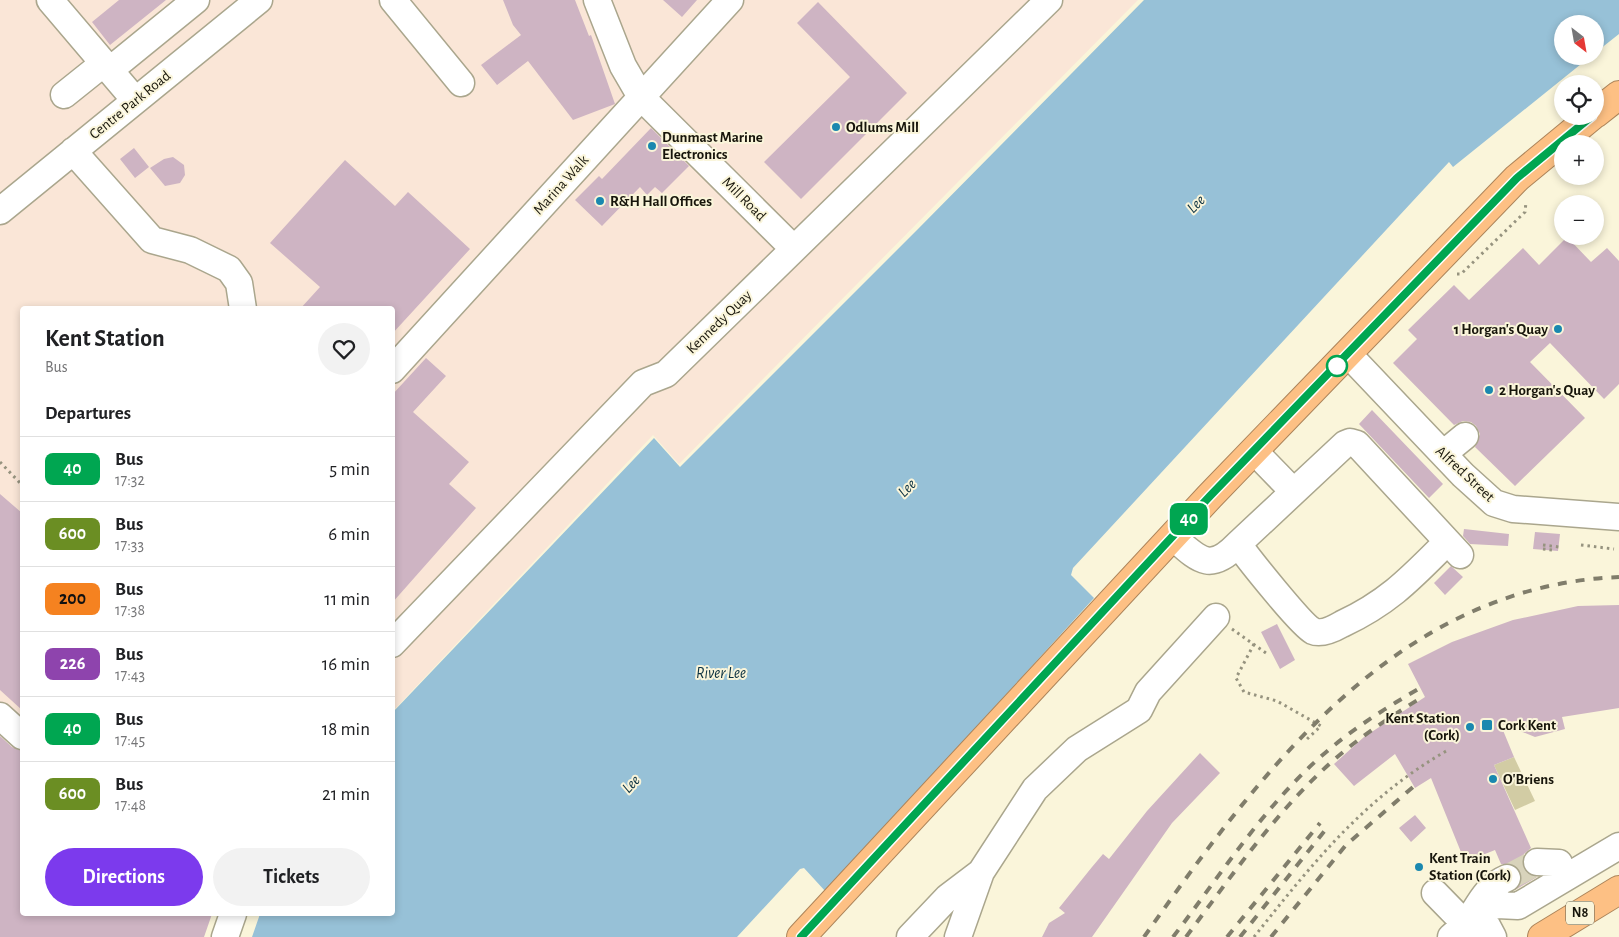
<!DOCTYPE html>
<html lang="en">
<head>
<meta charset="utf-8">
<style>
	:root { --surface:#fff; --page:#f2f2f2; --text:#202124; --muted:#757577; --line:#e0e0e0; --accent:#7c3aed }
	body { margin:0; font-family:"Alegreya Sans",sans-serif; background:var(--page); color:var(--text); height:100vh; display:flex; flex-direction:column; font-size:19px; white-space:nowrap }
	* { box-sizing:border-box; margin:0 }
	p { font-size:16px; color:var(--muted) }
	.icon { flex:none; width:28px; height:28px; fill:none; stroke:currentColor; stroke-width:2; stroke-linecap:round; stroke-linejoin:round }
	.map { position:relative; flex:1; overflow:hidden }
	.sheet { position:absolute; left:20px; top:306px; width:375px; height:610px; display:flex; flex-direction:column; background:var(--surface); border-radius:5px; box-shadow:0 2px 8px #0003 }
	.sheet>* { flex:none }
	.badge { padding:0 10px; border-radius:8px; font-size:18px; line-height:32px }
	.needle { width:32px; rotate:149deg }
	.controls { position:absolute; left:1554px; top:15px; display:grid; gap:10px }
	.controls a { display:grid; place-items:center; width:50px; height:50px; border-radius:50%; background:var(--surface); box-shadow:0 2px 8px #0003; font-size:25px }
	.map>.badge { position:absolute; translate:-50% -50%; box-shadow:0 0 0 2px #fff }
	h2 { padding:0 25px; font-size:19px; line-height:45px }
	.round { display:grid; place-items:center; flex:none; width:52px; height:52px; border-radius:26px; background:var(--page) }
	.headline { display:flex; align-items:center; justify-content:space-between; height:85px; padding:0 25px }
	h1 { font-size:24px; font-weight:600; line-height:38px }
	.action { display:flex; gap:10px; margin-top:auto; padding:10px 25px }
	.action a { flex:1; height:58px; border-radius:30px; background:var(--accent); color:#fff; font-size:20px; font-weight:600; line-height:58px; text-align:center }
	.action a+a { background:var(--page); color:var(--text) }
	ul { padding:0; list-style:none }
	li { display:flex; align-items:center; gap:15px; height:65px; padding:0 25px; border-top:1px solid var(--line) }
	li div { flex:1 }
	li b { display:block; font-size:19px }
	li em { font-style:normal }
	li .badge { min-width:55px; font-weight:700; text-align:center }
	.map>svg:first-child { display:block }
	.industrial { fill:#fae6d7 }
	.green { fill:#d2cca4 }
	.water { fill:#97c1d7 }
	.building { fill:#ceb4c3 }
	.lines { fill:none; stroke-linecap:round; stroke-linejoin:round }
	.minor-tunnel { stroke:#d8d3bb; stroke-width:26; stroke-dasharray:26 13; stroke-linecap:butt }
	.minor-casing { stroke:#aaa68d; stroke-width:29 }
	.highway-casing { stroke:#ac845a; stroke-width:30 }
	.path { stroke:#96937f; stroke-width:3; stroke-dasharray:2.5 4; stroke-linecap:butt }
	.minor { stroke:#fff; stroke-width:26 }
	.highway { stroke:#fdc084; stroke-width:28 }
	.rail { stroke:#807d6b; stroke-width:4; stroke-dasharray:9 9; stroke-linecap:butt }
	.line-casing { stroke:#fff; stroke-width:11 }
	.line { stroke:#00a651; stroke-width:8 }
	.poi-dot { fill:#1a88af; stroke:#faf5da; stroke-width:2 }
	.stop-dot { fill:#fff; stroke:#00a651; stroke-width:2.5 }
	.labels { text-anchor:middle; dominant-baseline:central; stroke-width:4; stroke-linejoin:round; paint-order:stroke }
	.shield { fill:#faf5da; stroke:#5b5849; stroke-width:1 }
	.shield-label { font-size:14px; font-weight:bold; fill:#17150b }
	.street-label { font-size:15px; fill:#17150b; stroke:#faf5da }
	.poi-label { font-size:15px; font-weight:bold; fill:#17150b; stroke:#faf5da; text-anchor:start }
	.water-label { font-size:16px; font-style:italic; fill:#0b3141; stroke:#faf5da }
</style>
</head>
<body>
<div class="map">
<svg width="1619" height="937" viewBox="0 0 1619 937">
	<rect width="100%" height="100%" fill="#faf5da"/>
	<path class="industrial" d="M0,0h1138l-459,464 -26,-29 -260,276 -1,-402h-370v418l-22,-20z"/>
	<path class="green" d="M1514,757l21,44 -20,9 -21,-45z"/>
	<path class="water" d="M1144,0h475v34l-24,19v-29h-33v32h29l-138,111 -4,-5 -376,406 -2,7 23,23 -268,294 -22,-24 -4,1 -63,68h-485l8,-23h132l1,-202 261,-274 26,29 238,-238z"/>
	<path class="building" d="M119,0h47l-56,45 -18,-23z
		M503,0h72l14,36 2,-1 24,69 -42,16 -45,-59 -31,24 -16,-20 40,-30 -8,-10z
		M663,0h34l-15,17z
		M818,2l89,91 -106,106 -37,-37 86,-85 -53,-54z
		M651,128l38,38 -27,27 -7,-6 -8,8 -7,-8 -38,39 -27,-26 24,-24 3,3z
		M134,148l15,19 -14,11 -15,-19z
		M173,157l11,8 1,10 -5,8 -15,3 -15,-18 14,-9z
		M345,160l50,46 13,-14 62,57 -78,85v-25h-92l20,-22 -50,-44z
		M1567,237l24,25 16,-14 12,13v123l-15,15 -54,-56 -20,19 55,56 -70,68 -40,-39 5,-13 -4,-8 -5,-4 -8,-1 -9,4 -61,-62 24,-24 -9,-9 46,-45 15,15 54,-52 16,17z
		M426,358l20,18 -33,36 56,50 -20,22 27,24 -84,95v-208z
		M1372,410l71,74 -14,14 -70,-74z
		M0,494l22,19v197l-22,-20z
		M1464,529l45,5 -1,12 -38,-2 -7,-8z
		M1535,532l25,2 -2,17 -25,-2z
		M1451,566l12,11 -18,18 -11,-12z
		M1619,605v103l-57,9 3,12 -30,8 -35,-14 14,34 -20,8 37,83 -7,6 -2,7 2,7 5,7 8,2 -22,13 7,-11 -1,-7 -6,-7 -14,-1 -6,-14 -30,12 -34,-84 -16,10 -20,-34 -41,32 -20,-22 30,-27 61,-40 -17,-33 44,-22 61,-22 65,-14z
		M1277,624l18,36 -15,9 -19,-37z
		M0,736l12,11 10,4v163h190l-8,23h-204z
		M1200,753l20,20 -48,50 -80,114h-50l7,-14 16,-10 -6,-5 33,-41 11,-13 6,5 38,-48z
		M1415,815l11,13 -15,14 -12,-14z"/>
	<g class="lines">
		<path class="minor-tunnel" d="M1507,878l30,-16"/>
		<defs>
			<path id="minor" d="M50,0l85,100
				M393,0l68,83
				M597,0l26,66 18,31 153,152
				M110,70l86,-70
				M64,95l40,-32
				M73,151l79,89 38,10 39,19 10,14 4,26
				M0,211l259,-211
				M1348,354l115,121 31,28 19,6 106,8
				M392,370l338,-370
				M1254,451l39,40
				M1443,454l22,-18
				M1173,537c26,23 37,36 65,7
				M1447,542c-36,36 -58,60 -105,82 -7,4 -20,11 -29,7 -12,-6 -65,-73 -75,-87l107,-100 5,-2 7,2 103,111
				M392,644l251,-261 23,-9 383,-374
				M0,716l22,20
				M1537,862l22,1
				M1435,893l43,44
				M1487,909l10,-4 21,1 101,-60
				M225,937l8,-23
				M910,937l38,-40 33,-25 54,-83 42,-40 62,-39 9,-18 68,-75
				M958,937l23,-65
				M1451,937c5,-5 13,-10 17,-16 12,-18 18,-34 39,-43
				M1493,937l-9,-17 3,-11 9,-12"/>
			<path id="highway" d="M1595,114l24,-19
				M801,937l409,-441 307,-318 75,-62
				M1542,937l77,-47"/>
		</defs>
		<use href="#minor" class="minor-casing"/>
		<use href="#highway" class="highway-casing"/>
		<path class="path" d="M1457,274h4l64,-62 1,-10
			M0,462l22,23
			M1543,545l16,2
			M1581,545l33,4
			M1543,549l9,1
			M1232,629l34,24
			M1254,644l-18,34 8,14 33,9 44,25 -15,14
			M1254,937c58,-73 111,-140 194,-187"/>
		<use href="#minor" class="minor"/>
		<use href="#highway" class="highway"/>
		<path class="rail" d="M1144,937c117,-166 253,-351 475,-360
			M1173,937c46,-60 88,-126 144,-177 32,-29 67,-51 103,-72
			M1186,937c44,-59 86,-120 140,-170 30,-28 64,-50 98,-71
			M1227,937l93,-114
			M1240,937l86,-108
			M1271,937l75,-92 67,-58"/>
	</g>
	<g class="lines">
		<defs>
			<path id="line" d="M801,937l409,-441 307,-318 75,-62"/>
		</defs>
		<use href="#line" class="line-casing"/>
		<use href="#line" class="line"/>
	</g>
	<g class="poi-dot">
		<circle cx="836" cy="127" r="5"/>
		<circle cx="652" cy="146" r="5"/>
		<circle cx="600" cy="201" r="5"/>
		<circle cx="1558" cy="329" r="5"/>
		<circle cx="1489" cy="390" r="5"/>
		<rect x="1481" y="719" width="12" height="12" rx="2.5"/>
		<circle cx="1470" cy="727" r="5"/>
		<circle cx="1493" cy="779" r="5"/>
		<circle cx="1419" cy="867" r="5"/>
	</g>
	<circle class="stop-dot" cx="1337" cy="366" r="10"/>
	<g class="labels">
		<rect class="shield" x="1566" y="901.5" width="28" height="23" rx="4"/>
		<g class="shield-label">
			<text x="1580" y="913">N8</text>
		</g>
		<g class="street-label">
			<text transform="translate(130 105) rotate(-39)">Centre Park Road</text>
			<text transform="translate(561 185) rotate(-48)">Marina Walk</text>
			<text transform="translate(744 199) rotate(45)">Mill Road</text>
			<text transform="translate(719 322) rotate(-44)">Kennedy Quay</text>
			<text transform="translate(1465 474) rotate(43)">Alfred Street</text>
		</g>
		<g class="poi-label">
			<text x="846" y="127">Odlums Mill</text>
			<text x="662" y="137">Dunmast Marine<tspan x="662" dy="17">Electronics</tspan></text>
			<text x="610" y="201">R&amp;H Hall Offices</text>
			<text x="1548" y="329" text-anchor="end">1 Horgan's Quay</text>
			<text x="1499" y="390">2 Horgan's Quay</text>
			<text x="1460" y="718" text-anchor="end">Kent Station<tspan x="1460" dy="17">(Cork)</tspan></text>
			<text x="1498" y="725">Cork Kent</text>
			<text x="1503" y="779">O'Briens</text>
			<text x="1429" y="858">Kent Train<tspan x="1429" dy="17">Station (Cork)</tspan></text>
		</g>
		<g class="water-label">
			<text transform="translate(1196 204) rotate(-45)">Lee</text>
			<text transform="translate(907 488) rotate(-45)">Lee</text>
			<text x="721" y="673">River Lee</text>
			<text transform="translate(631 784) rotate(-47)">Lee</text>
		</g>
	</g>
</svg>
<div class="controls">
<a><svg class="needle" viewBox="-14 -14 28 28"><path d="M0-13l5 13h-10z" fill="#e53935"/><path d="M0 13l5-13h-10z" fill="#757577"/></svg></a>
<a><svg class="icon" aria-label="locate" viewBox="0 0 24 24"><circle cx="12" cy="12" r="6"/><path d="M12 2v4M12 18v4M2 12h4M18 12h4"/></svg></a>
<a>+</a>
<a>−</a>
</div>
<b class="badge" style="left:1189px;top:519px;background:#00a651;color:#fff">40</b>
<section class="sheet">
<div class="headline"><div><h1>Kent Station</h1><p>Bus</p></div><a class="round"><svg class="icon" aria-label="heart" viewBox="0 0 24 24"><path d="M12 20l-8-8c-3-5 5-10 8-4 3-6 11-1 8 4z"/></svg></a></div>
<h2>Departures</h2>
<ul>
<li><span class="badge" style="background:#00a651;color:#fff">40</span><div><b>Bus</b><p>17:32</p></div><em>5 min</em></li>
<li><span class="badge" style="background:#6b8e23;color:#fff">600</span><div><b>Bus</b><p>17:33</p></div><em>6 min</em></li>
<li><span class="badge" style="background:#f58220;color:#111">200</span><div><b>Bus</b><p>17:38</p></div><em>11 min</em></li>
<li><span class="badge" style="background:#8e44ad;color:#fff">226</span><div><b>Bus</b><p>17:43</p></div><em>16 min</em></li>
<li><span class="badge" style="background:#00a651;color:#fff">40</span><div><b>Bus</b><p>17:45</p></div><em>18 min</em></li>
<li><span class="badge" style="background:#6b8e23;color:#fff">600</span><div><b>Bus</b><p>17:48</p></div><em>21 min</em></li>
</ul>
<div class="action"><a>Directions</a><a>Tickets</a></div>
</section>
</div>
</body>
</html>
